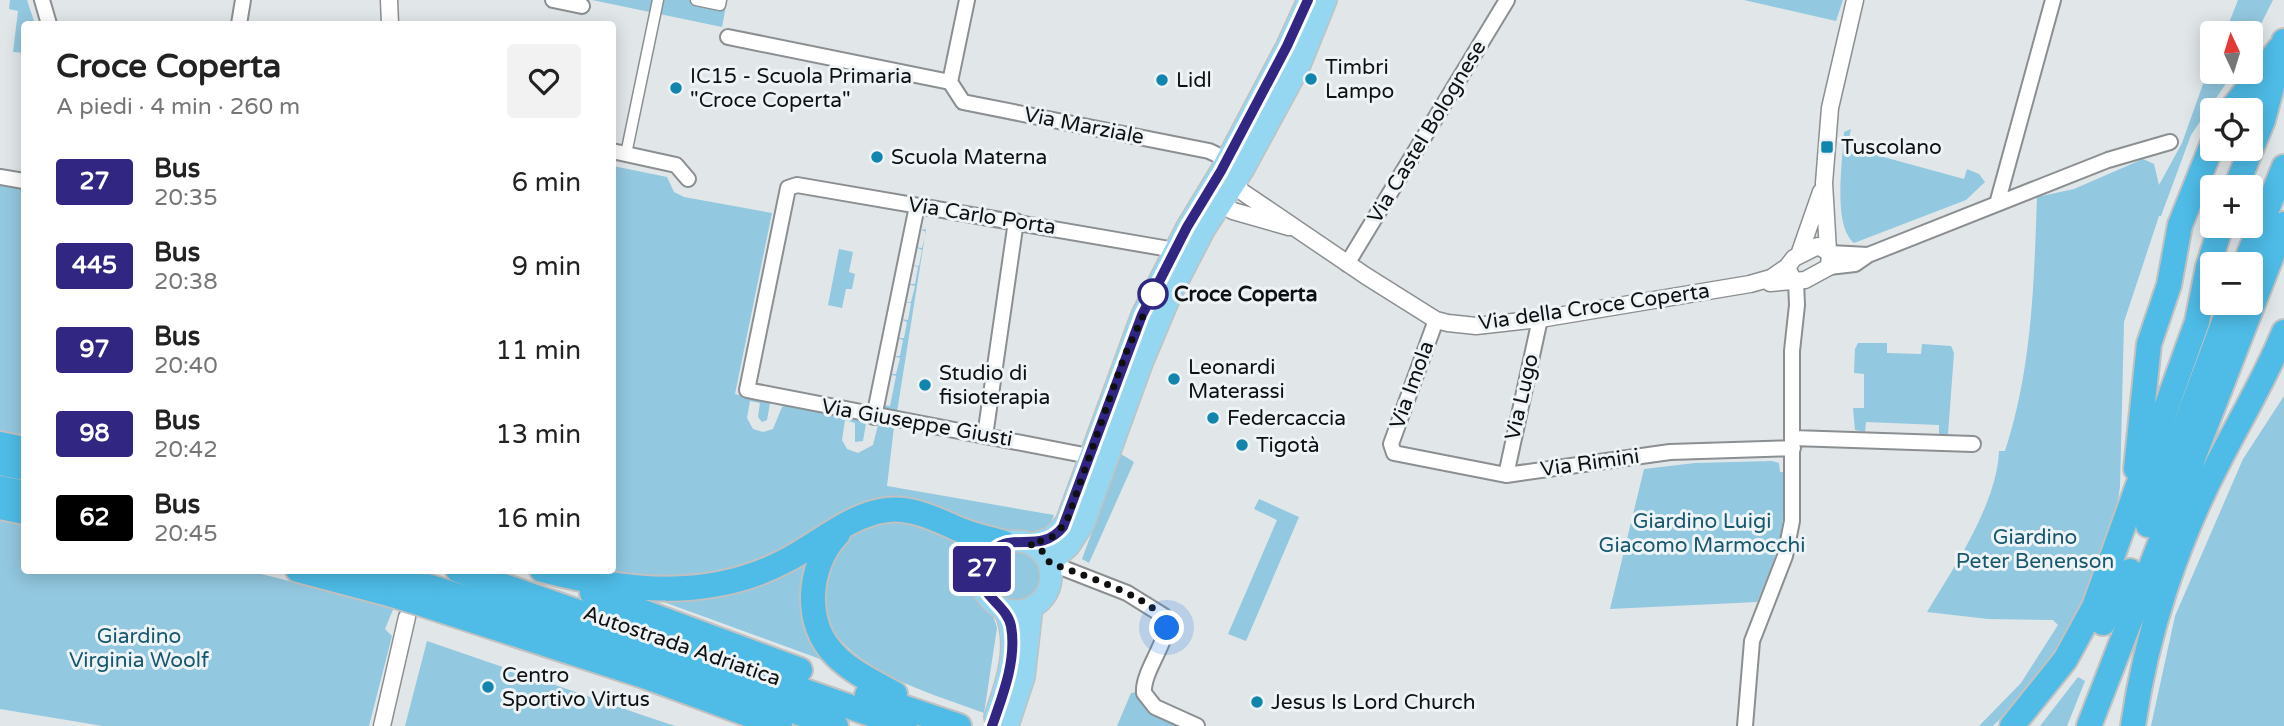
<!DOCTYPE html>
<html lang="it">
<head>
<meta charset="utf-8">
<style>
	:root { --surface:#fff; --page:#f2f2f2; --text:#222; --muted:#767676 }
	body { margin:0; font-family:"Varela Round",sans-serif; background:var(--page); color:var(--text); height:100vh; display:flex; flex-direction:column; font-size:26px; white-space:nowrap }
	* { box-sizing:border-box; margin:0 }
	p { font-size:23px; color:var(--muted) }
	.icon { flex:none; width:38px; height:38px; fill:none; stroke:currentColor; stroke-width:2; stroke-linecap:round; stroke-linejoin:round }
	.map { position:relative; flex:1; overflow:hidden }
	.drawer { position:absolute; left:21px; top:21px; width:595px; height:553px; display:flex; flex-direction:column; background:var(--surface); border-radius:7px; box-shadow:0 4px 18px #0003 }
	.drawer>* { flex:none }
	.badge { padding:0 14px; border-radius:5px; font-size:24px; line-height:46px }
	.needle { width:46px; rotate:356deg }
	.controls { position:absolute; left:2200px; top:21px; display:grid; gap:14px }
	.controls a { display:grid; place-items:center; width:63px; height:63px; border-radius:7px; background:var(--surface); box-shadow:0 4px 18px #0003; font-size:35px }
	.you { position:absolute; width:35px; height:35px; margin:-18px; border:5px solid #fff; border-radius:50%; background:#1a73e8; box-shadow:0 0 0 10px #1a73e833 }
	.map>.badge { position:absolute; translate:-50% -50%; box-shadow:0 0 0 4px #fff }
	.round { display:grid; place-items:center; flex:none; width:74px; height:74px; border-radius:7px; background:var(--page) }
	.headline { display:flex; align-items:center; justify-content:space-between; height:119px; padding:0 35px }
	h1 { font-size:33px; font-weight:700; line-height:52px }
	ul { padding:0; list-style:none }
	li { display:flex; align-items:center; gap:21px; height:84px; padding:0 35px }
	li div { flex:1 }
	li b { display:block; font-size:26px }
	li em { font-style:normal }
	li .badge { min-width:77px; font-weight:700; text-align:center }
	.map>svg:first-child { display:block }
	.green { fill:#92c8e0 }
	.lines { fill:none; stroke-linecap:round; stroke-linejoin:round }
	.pedestrian-casing { stroke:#8b8f91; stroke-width:13 }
	.minor-casing { stroke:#8b8f91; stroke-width:18 }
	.tertiary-casing { stroke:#8b8f91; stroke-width:19 }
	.primary-casing { stroke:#c1c1c1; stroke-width:24 }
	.motorway-casing { stroke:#c1c1c1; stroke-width:28 }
	.pedestrian { stroke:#fff; stroke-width:10 }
	.minor { stroke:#fff; stroke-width:14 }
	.tertiary { stroke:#fff; stroke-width:16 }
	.primary { stroke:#95d7f1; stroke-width:21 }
	.motorway { stroke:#4ebce7; stroke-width:24 }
	.motorway-bridge-casing { stroke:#c1c1c1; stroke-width:28; stroke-linecap:butt }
	.motorway-bridge { stroke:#4ebce7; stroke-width:24 }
	.line-casing { stroke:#fff; stroke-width:16 }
	.line { stroke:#312783; stroke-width:10 }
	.walk { stroke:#0f1011; stroke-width:7; stroke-dasharray:0 12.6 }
	.poi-dot { fill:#1185ab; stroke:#eef3f5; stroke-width:2.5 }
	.stop-dot { fill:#fff; stroke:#312783; stroke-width:3.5 }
	.labels { text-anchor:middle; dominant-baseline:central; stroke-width:6; stroke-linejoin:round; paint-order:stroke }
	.poi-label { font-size:21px; fill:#0f1011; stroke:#eef3f5; text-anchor:start }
	.street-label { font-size:21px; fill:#0f1011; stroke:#eef3f5 }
	.stop-label { font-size:21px; font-weight:bold; fill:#0f1011; stroke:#eef3f5; text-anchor:start }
	.park-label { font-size:21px; fill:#165870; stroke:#eef3f5 }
</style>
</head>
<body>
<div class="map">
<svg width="2284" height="726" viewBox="0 0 2284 726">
	<rect width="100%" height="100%" fill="#e1e6e8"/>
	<path class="green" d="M10,0h17l8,24h-11v29l-11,-1 5,-41 -9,-2z
		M592,0h135l-5,27z
		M1744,0h99l-7,21z
		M2238,0h35l-22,44 -1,-11h-25z
		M2212,59v13h18l-1,7 -38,56 -30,81h-2l-35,106 -4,165c-11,85 -65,180 -127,239h-14l42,-43 37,-58 -5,-5 -65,-1 -61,-7c27,-45 70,-108 72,-161h6c27,-83 29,-167 32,-254l37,-8 69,-30 11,5 5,21 23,-42z
		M1851,129l-4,18 117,32 3,-10 12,5 6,8 -19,18 -112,43c-22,-18 -11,-84 -10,-111z
		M613,166l54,11 7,15 10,5 88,16 -37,181 35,9 -3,17 -5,2 -4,-5 2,-14 -10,-2 -3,17 6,11 10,3 10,-3 9,-22 5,-2 71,15 8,3 -3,18 -8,1v-19l-10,-3 -3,20 5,9 11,4 15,-8 5,-20 16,2 -7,59 167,29 -4,10 2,3 -14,6h-37l-80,-28 -219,75 -118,-10 28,-1z
		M0,183l24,3v250l-24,-5z
		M926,229l-29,183 -15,-2v-5l8,1 6,-30 -7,-2h7l4,-16 -7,-2h7l3,-16 -6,-2h7l3,-16 -7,-3 8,1 3,-17 -7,-1h7l4,-16 -8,-2h8l3,-17 -7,-2 8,1 3,-16 -7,-3 7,1 4,-16 -5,-2z
		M839,249l14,3 -4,20 6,2 -3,15h-6l-4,19 -14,-3z
		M1858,343h29v10l34,1 1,-10 29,2 3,7 -6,81h-9v-9l-73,-3 -1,10 -10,-2 -2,-22h11v-34l-10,-1 1,-24z
		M2284,396v330h-133l24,-110 68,-157z
		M1121,454l13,8 -45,101 -7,-4z
		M1772,461l7,2 1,9h5c0,57 -5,77 -28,130l-147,7 34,-140 51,-6z
		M1259,499l40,18 -53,124 -18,-7 49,-114 -23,-11z
		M906,518l61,26 9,17 1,37 17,20 3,10 -13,85c-51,-19 -108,-34 -146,-75l-3,2 -15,-44 17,-49 23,-20z
		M0,519l24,4v47l225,1 145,36 -9,22 7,7 -23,90h-266l-103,-17z
		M817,551l14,112 -181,-66z
		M991 576a25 25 0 1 1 50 0a25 25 0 1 1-50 0Z
		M427,641l218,75 30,10h-270z
		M2078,677l7,4 -18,45h-27z
		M1137,692l10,19 33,15h-63l14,-33z"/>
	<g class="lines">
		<defs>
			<path id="pedestrian" d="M696,0l24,5 1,-5
				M626,154l32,-154"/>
			<path id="minor" d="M42,0l7,24
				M553,0l29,6
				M967,0l-17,82 13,20 246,49 17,8
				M239,24l4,-24
				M728,37l222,45
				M612,151l64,14 12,14
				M0,177l24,4
				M1997,204l56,-204
				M1830,253l38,2
				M1347,264l160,-264
				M1829,267l26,-3 13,-9 240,-95 62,-18
				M1436,320l-45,124 3,9 112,22 164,-23 123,-4
				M874,417l43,-211
				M985,436l31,-215
				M1793,438l180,6
				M1089,456l-342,-66 41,-202 9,-3 378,65
				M1506,475l34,-156
				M1050,563l77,30 37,23c11,19 -22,53 -20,77l11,14 42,19
				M1745,726l7,-85 33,-85 7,-35v-170l5,-46 -1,-24"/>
			<path id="tertiary" d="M389,0l1,24
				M1236,182l5,9 125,85 70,44 12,3 28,3 64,-7 210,-35 21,-6 16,-11
				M1221,204l12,7 56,16
				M1828,251l-4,-68 6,-75 25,-108
				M1799,255l22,-63
				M1770,283l35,-3 24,-13 1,-14 -12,-7 -24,12 -7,9 6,13
				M382,726l25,-109"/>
			<path id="primary" d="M981 576a35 35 0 1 1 70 0a35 35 0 1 1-70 0Z
				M1030,544l21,-6 15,-15 76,-208 45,-88 34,-56 66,-125 21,-46
				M1050,563l19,-17 15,-23 58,-160 29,-69 33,-64 39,-60 56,-103 27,-67
				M995,717c12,-34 26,-74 9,-108
				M1009,722l15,-45 8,-70"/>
			<path id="motorway" d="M2231,110l49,-62
				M2236,187l27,-67 21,-79
				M2245,264l39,-97
				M0,444l24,5
				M0,463l24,5
				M2136,469l13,-125 20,-59 11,-60 32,-80
				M0,488l24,5
				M0,507l24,5
				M2148,525l83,-222
				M964,531l15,21 2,21
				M838,534c-31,32 -35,90 -2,122 16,16 39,27 59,38
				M298,570l98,26
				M372,570l25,7
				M458,570l447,156
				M542,570c82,21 167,32 245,-10 31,-16 64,-46 100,-50 27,-3 52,11 76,21 14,5 28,8 41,12
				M427,586l112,35 297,105
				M592,593l208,77
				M425,605l219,71 136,50
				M2103,623l27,-52
				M867,695l92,31
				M2012,726l53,-66 29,-53 103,-285 11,-55 13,-41
				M2089,726l195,-502
				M2133,726c13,-91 43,-183 86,-265 22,-43 47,-84 65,-129"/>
		</defs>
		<use href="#pedestrian" class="pedestrian-casing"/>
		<use href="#minor" class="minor-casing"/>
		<use href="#tertiary" class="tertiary-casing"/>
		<use href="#primary" class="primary-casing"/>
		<use href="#motorway" class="motorway-casing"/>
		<use href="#pedestrian" class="pedestrian"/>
		<use href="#minor" class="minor"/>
		<use href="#tertiary" class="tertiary"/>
		<use href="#primary" class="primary"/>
		<use href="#motorway" class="motorway"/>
		<defs>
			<path id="motorway-bridge" d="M397,577l30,9
				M396,596l29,9"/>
		</defs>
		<use href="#motorway-bridge" class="motorway-bridge-casing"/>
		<use href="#motorway-bridge" class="motorway-bridge"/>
	</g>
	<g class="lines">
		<defs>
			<path id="line" d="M992,726c11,-31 25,-67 19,-100 -5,-26 -47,-35 -23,-69 19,-30 51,0 75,-30l79,-212 45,-88 34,-56 66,-125 21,-46"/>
		</defs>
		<use href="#line" class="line-casing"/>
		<use href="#line" class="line"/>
		<path class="walk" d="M1153,294l-28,61 -59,168 -15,15 -21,6 12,7 8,12c23,9 118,38 117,65"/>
	</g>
	<g class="poi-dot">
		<circle cx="1311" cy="79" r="7"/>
		<circle cx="1162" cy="80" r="7"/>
		<circle cx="676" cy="88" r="7"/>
		<rect x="1820" y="140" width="14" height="14" rx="3.5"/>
		<circle cx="877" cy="157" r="7"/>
		<circle cx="1174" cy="379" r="7"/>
		<circle cx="925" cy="385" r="7"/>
		<circle cx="1213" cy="418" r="7"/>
		<circle cx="1242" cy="445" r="7"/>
		<circle cx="488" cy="687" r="7"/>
		<circle cx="1257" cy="702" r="7"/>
	</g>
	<circle class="stop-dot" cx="1153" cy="294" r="14"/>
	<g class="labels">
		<g class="poi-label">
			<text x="1325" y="67">Timbri<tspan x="1325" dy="24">Lampo</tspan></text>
			<text x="690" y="76">IC15 - Scuola Primaria<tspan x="690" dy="24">"Croce Coperta"</tspan></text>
			<text x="1176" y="80">Lidl</text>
			<text x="1841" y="147">Tuscolano</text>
			<text x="891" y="157">Scuola Materna</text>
			<text x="1188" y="367">Leonardi<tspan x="1188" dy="24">Materassi</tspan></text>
			<text x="939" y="373">Studio di<tspan x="939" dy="24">fisioterapia</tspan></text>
			<text x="1227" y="418">Federcaccia</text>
			<text x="1256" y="445">Tigotà</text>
			<text x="502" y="675">Centro<tspan x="502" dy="24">Sportivo Virtus</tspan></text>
			<text x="1271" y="702">Jesus Is Lord Church</text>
		</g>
		<g class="street-label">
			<text transform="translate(1084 126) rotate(11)">Via Marziale</text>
			<text transform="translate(1427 132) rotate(-59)">Via Castel Bolognese</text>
			<text transform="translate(982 216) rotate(9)">Via Carlo Porta</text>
			<text transform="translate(1594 307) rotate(-8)">Via della Croce Coperta</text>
			<text transform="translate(1412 385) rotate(-70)">Via Imola</text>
			<text transform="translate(1522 397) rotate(-77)">Via Lugo</text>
			<text transform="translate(917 423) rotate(10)">Via Giuseppe Giusti</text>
			<text transform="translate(1590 463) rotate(-8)">Via Rimini</text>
			<text transform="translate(682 646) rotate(19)">Autostrada Adriatica</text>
		</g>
		<g class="stop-label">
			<text x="1174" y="294">Croce Coperta</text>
		</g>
		<g class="park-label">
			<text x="1702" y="521">Giardino Luigi<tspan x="1702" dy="24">Giacomo Marmocchi</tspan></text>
			<text x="2035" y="537">Giardino<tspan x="2035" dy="24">Peter Benenson</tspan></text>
			<text x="139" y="636">Giardino<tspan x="139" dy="24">Virginia Woolf</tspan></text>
		</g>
	</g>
</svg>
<div class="controls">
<a><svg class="needle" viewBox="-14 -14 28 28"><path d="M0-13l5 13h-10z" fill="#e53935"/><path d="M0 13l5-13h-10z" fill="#767676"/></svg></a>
<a><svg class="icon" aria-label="locate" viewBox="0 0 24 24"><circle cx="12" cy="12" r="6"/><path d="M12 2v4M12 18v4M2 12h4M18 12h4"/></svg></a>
<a>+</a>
<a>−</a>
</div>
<div class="you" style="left:1167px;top:628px"></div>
<b class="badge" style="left:982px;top:569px;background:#312783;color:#fff">27</b>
<section class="drawer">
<div class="headline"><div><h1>Croce Coperta</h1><p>A piedi · 4 min · 260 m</p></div><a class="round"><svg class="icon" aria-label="heart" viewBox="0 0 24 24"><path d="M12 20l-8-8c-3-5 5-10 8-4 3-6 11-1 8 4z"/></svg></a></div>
<ul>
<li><span class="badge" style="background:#312783;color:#fff">27</span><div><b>Bus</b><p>20:35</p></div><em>6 min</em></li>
<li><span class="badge" style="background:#312783;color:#fff">445</span><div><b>Bus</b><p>20:38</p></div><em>9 min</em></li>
<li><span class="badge" style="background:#312783;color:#fff">97</span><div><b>Bus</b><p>20:40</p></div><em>11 min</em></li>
<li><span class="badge" style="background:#312783;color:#fff">98</span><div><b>Bus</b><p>20:42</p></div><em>13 min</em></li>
<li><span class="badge" style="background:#000;color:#fff">62</span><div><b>Bus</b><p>20:45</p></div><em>16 min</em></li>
</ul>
</section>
</div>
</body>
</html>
